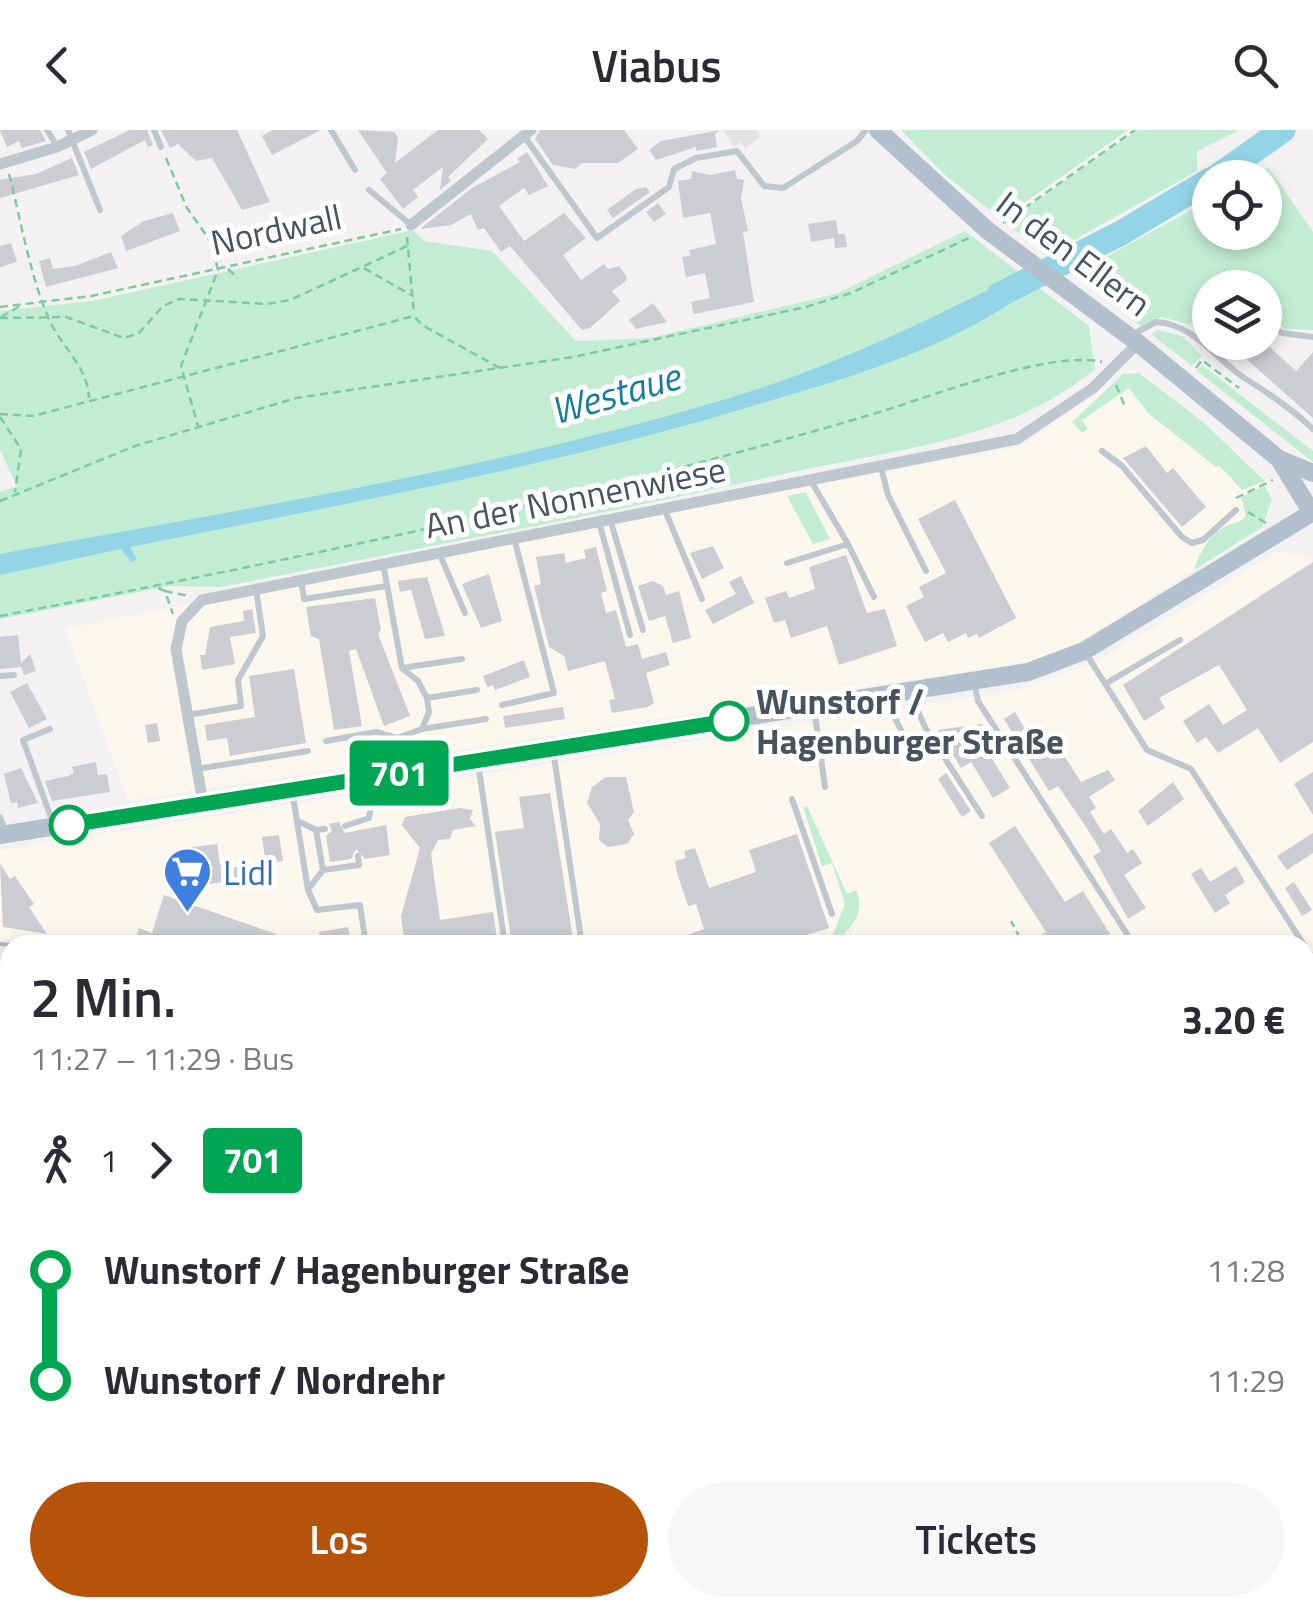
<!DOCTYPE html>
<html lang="de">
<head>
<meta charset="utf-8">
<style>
	:root { --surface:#fff; --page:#f7f7f7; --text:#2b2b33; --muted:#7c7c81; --accent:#b45309 }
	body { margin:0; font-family:"Titillium Web",sans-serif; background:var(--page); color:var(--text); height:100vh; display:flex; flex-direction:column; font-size:38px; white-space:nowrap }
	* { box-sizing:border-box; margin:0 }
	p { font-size:32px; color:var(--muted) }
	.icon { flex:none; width:55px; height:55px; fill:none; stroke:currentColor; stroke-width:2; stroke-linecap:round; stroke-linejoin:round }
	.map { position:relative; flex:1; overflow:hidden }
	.drawer { position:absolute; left:0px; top:805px; width:1315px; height:682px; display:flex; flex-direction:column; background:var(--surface); border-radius:30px 30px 0 0; box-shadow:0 5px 15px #0003 }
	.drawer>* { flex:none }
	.badge { padding:0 20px; border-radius:8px; font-size:35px; line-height:65px }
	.fabs { position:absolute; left:1192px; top:30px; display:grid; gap:20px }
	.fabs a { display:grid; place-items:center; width:90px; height:90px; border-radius:50%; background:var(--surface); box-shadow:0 5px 15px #0003; font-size:50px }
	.map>.badge { position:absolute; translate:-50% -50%; box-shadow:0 0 0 5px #fff }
	.legs { display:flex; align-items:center; gap:15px; height:110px; padding:0 30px; font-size:32px }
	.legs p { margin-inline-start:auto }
	.summary { display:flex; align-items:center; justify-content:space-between; height:170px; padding:0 30px }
	h1 { font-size:55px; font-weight:600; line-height:75px }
	.action { display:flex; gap:20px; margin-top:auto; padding:20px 30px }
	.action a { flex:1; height:115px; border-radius:60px; background:var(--accent); color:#fff; font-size:40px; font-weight:600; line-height:115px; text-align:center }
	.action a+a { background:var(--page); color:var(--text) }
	ul { padding:0 30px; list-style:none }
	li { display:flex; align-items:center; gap:35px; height:110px; font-size:38px }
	li i { display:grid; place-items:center; width:15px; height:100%; margin:0 12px; background:currentColor }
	li i::after { content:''; width:25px; height:25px; margin:-12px; border:8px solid; border-radius:50%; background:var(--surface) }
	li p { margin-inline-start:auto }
	li:first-child i { background:linear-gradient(#0000 50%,currentColor 0) }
	li:last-child i { background:linear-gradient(currentColor 50%,#0000 0) }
	header { display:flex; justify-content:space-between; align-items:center; height:130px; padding:0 30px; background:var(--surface); font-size:45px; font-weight:600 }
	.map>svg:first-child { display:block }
	.commercial { fill:#fbf7ec }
	.education { fill:#e4e2e2 }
	.green { fill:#c2edd3 }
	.water { fill:#93d4e7 }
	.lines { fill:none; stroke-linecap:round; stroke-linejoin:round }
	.river { stroke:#93d4e7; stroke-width:25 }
	.building { fill:#cbcdd2 }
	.path { stroke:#7dc9a4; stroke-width:2.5; stroke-dasharray:8 5; stroke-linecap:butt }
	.lane { stroke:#bfc7ce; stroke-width:6 }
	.street { stroke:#bfc7ce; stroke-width:11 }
	.primary { stroke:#b2bfcd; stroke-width:18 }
	.rail { stroke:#b3b6ba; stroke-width:4 }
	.line-1-casing { stroke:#fff; stroke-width:22 }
	.line-1 { stroke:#00a651; stroke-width:15 }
	.stop-1-dot { fill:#fff; stroke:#00a651; stroke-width:5 }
	.labels { text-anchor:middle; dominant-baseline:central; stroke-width:10; stroke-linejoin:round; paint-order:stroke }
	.street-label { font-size:35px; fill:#49535d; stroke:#fff }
	.stop-label { font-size:35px; font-weight:bold; fill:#49535d; stroke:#fff; text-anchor:start }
	.shop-label { font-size:35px; fill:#366cbe; stroke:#fff; text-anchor:start }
	.water-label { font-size:38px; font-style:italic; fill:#167d9c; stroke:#fff }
</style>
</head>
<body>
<header><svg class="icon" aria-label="back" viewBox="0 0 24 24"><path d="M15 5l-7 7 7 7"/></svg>Viabus<svg class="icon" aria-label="search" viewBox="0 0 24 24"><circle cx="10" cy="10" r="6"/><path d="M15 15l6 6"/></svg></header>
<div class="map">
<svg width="1313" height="1486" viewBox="0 0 1313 1486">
	<rect width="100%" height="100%" fill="#f3f1f1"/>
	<path class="commercial" d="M1132,239l118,93 17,21 3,26 -5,16 -185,117 -52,20 -900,139 -63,-173 956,-182z
		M1277,422l32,5 4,5v474l-8,5v-96h-1242l-63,-7v-88l1018,-160 76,-27z"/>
	<path class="education" d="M723,0h34l2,8 -14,10 -4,-6 -7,5z"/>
	<path class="green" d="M901,0h227l-127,89 -56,-44z
		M1137,0h103l-43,21v20l-148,83 -44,-31z
		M1269,38l44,64v98l-27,-1 -21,-13v-28h-55v41l-14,-12 -6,8 -29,-8 -20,9 -9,-6 5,-5 -64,-40 137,-75v32h55v-54l-13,-1z
		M413,100l11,11 68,10 84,90 74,-3 186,-44 129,-63 124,95 6,43c-84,71 -202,81 -307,104 -188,42 -378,77 -567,114l-51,-1 -170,33v-127l17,-6 -17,-36v-139l92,-10z
		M1158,200l24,6 20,20 -10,10 -41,-32z
		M1202,235l111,86v11l-116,-91z
		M1139,243l64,49 62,59 -23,9 -23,-25 -3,2 -68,-54 -19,-25 -47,32 6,9 -6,4 -10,-11 51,-48z
		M1265,356l7,14 -10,27 -68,43c6,-18 13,-32 30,-43 8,-5 14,-2 22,-11l-5,-19z
		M806,362l24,47 -17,5 -26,-48z
		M807,676l40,88 9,-4c13,26 -14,54 -40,55l15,-6 14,-35 -13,-41 -10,3 -19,-59z
		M0,941l10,16v389l-10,-15z
		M97,1478h161l-15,8h-140z"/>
	<path class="water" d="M1019,144l17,11c-80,61 -175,89 -270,117 -208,64 -423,102 -636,145l7,12 -6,3 -10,-13 -121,26v-21c248,-46 515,-88 755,-164 92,-30 178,-72 264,-116z
		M1313,987v371l-8,5v-371z
		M846,1478h297l-6,8h-289z"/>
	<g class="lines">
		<path class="river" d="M1215,48l68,-48
			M999,165l122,-62 89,-53"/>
	</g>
	<path class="building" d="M0,0h40l6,11 -24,7 -3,-7 -12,6z
		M130,0h17l6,15 -5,2 -3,-7 -54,29 -7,-17z
		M161,0h76l33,72 -28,8 -30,-52 -16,3 -18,-17 -8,4z
		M273,0h48l-49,25 -10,-19z
		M358,0l36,2 4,5 -3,26 43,-33h41l9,9 -40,38 3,4 -11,9 3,-23 -30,23 5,7 -15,12 -23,-30 7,-6z
		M540,0h84l14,19 -20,14h-36l-7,6 -22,-4 -18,-26z
		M721,0l-6,4 2,13 -21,4v-4l-40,13 -7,-10 12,-9z
		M527,22l21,34 -19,9 -5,-7 -25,18 25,35 40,-28 22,25 -23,17 18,25 23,-16 4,5 11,-3 7,10v5l-14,10 8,10 -30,27 -8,2 -72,-84 -9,6 -17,-24 -6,2 -7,-16 -20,11 -31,4 52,-41 48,-26 -3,-3z
		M72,28l7,17 -79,23v-18l36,-6z
		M735,40l2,9 7,1 -3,19 7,32 -5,1 11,70 -60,12 -3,-12 19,-4 -5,-25 -19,4 -4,-20 8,-1 -1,-6 27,-6 -6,-31 -27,5 -5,-37 13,-2 1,-8 19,4z
		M646,57l4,5 -37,26 -6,-8 29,-21z
		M658,73l8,11 -12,8 -8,-10z
		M173,83l7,18 -54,20 -5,-15 23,-15z
		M836,90l2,14h7l2,13 -12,1 -1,-10 -23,4 -3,-18z
		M11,113l6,19 -17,5v-21z
		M111,122l7,16 -72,19 -7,-26 11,-3 3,11 22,-3z
		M653,173l14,19 -31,7 -7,-9z
		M1241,212h23l32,29 17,-19v66l-78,-69z
		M1146,316l21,27 6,-5 33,39 -24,20 -59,-69z
		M955,370l61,118 -37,20 -2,-4 -9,4 -2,-5 -18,9 -5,-9 -18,9 -19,-36 18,-9 -5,-10 27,-14 -28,-54z
		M713,416l11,22 -22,11 -12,-26z
		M596,417l11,44 -6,2 5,20 10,-3 10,37 12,-3 4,15 24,-7 4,13 -24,8 8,30 -7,4 -35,6 -3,-13 6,-1 -10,-38 -37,10 -4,-15 -15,-9 -15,-61 7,-2 -5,-27 28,-4 2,10 20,-5 -2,-8z
		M846,425l21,58 18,-4 12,37 -58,19 -12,-39 -36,12 -6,-18 -11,3 -9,-25 21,-7 3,7 26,-9 -6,-22z
		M1313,432v180l-33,21 -22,-35 -40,25 -12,-16 -9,6 -14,-22 26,-17 14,21 24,-15 -28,-45 -60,33 6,10 -21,13 -21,-36z
		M489,444l13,47 -21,7 -19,-44z
		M741,446l13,27 -41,21 -8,-14 31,-16 -7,-12z
		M427,447l18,59 -20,3 -14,-49 -11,2 -2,-11z
		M653,451l10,5 3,9 13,-4 12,47 -18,5 -8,-27 -16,5 -11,-35z
		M375,468l6,32 -3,4 32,82 -26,10 -28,-77 -7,2 13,75 -28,4 -15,-91 -8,-3 -5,-29z
		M252,479l4,24 -26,4 5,27 -33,6 -2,-15h5l5,-28 34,-6 -1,-10z
		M18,505l3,28 9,-9 6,17 -12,4 -3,-8 -21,2v-32z
		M524,530l6,17 -35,13 -2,-5 -6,2 -4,-11z
		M294,539l12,74 -76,13 -3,-18 -20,3 -2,-16 50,-8 -6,-41z
		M27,553l20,36 -18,9 -19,-36z
		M563,577l2,12 -60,9 -2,-12z
		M1015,582l14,24 10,-6 16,25 6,-4 20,31 27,-12 7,10 -26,17 7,11 -6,4 14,22 7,-5 16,24 6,-4 9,14 -18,12 22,33 -18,11 -35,-63 8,-5 -17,-27 -26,-38 -9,5 -45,-72z
		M157,593l3,18 -12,2 -3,-18z
		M981,594l15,24 -8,4 22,36 -17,10 -22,-36 -10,6 -23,-38z
		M96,632l2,13 9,-1 3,18 -58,9 -7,-20 23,-5 6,-3 -2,-6z
		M21,638l17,35 -20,5 -1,-6 -6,1 -7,-29z
		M1313,642v43l-19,-31z
		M946,643l25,38 -9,6 -24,-38z
		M606,647h20l8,35 -6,8 6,14 -7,10 -19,3 -9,-7 1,-16 -13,-21 5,-16z
		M1173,652l11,17 -36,27 -10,-15z
		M550,663l24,152h-62l-17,-113 29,-4 -5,-31z
		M460,678l13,2 -3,9 6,7 -23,4 -3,9 -12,1 -7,14 9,66 53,-8 5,33h-93l-4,-29 19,-68 -18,-23 3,-8z
		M339,692l6,11 41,-8 4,30 -25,4 -9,-10 -5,10 -21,3 -4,-26 6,-5 -3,-7z
		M1015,696l50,76 18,-11 34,54h-91l20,-13 -57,-89z
		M1313,703v20l-26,17 -10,-14z
		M797,704l32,94 -53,17h-115l43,-16 -8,-25 -8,2 -11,-33 -2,-12 11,-3 -2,-7 11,-3 14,40 47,-16 -7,-22z
		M279,705l4,26 -17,3 -4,-27z
		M217,714l3,21 7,-5 5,8 11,-2 2,12 -35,6 -11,-17 -11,1 -3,-20z
		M0,734l10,15 5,-3 19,28 -5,3 18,27 -44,-7z
		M1236,736l9,16 -20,13 5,8 -15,10 -24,-39 10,-6 9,14z
		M1294,752l18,28 -10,6 -17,-28z
		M164,765l112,39 -4,11h-122l-15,-5 4,-12 13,5z
		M348,797l3,18h-30l-2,-13z"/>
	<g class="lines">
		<path class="path" d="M166,28l21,50 24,34 7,28 -37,96 17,60
			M9,44c12,46 20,98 39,143 12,29 40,49 41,81
			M1003,93l132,-93
			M407,107l7,77
			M407,116l-45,21 51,29
			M228,139l10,9
			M0,177l91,-11 310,-67
			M1,187l19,-11
			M0,188l66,-1 58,21 15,-5 24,-27 16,-7 88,5 23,-4 72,-33
			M1196,238l6,-8 37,28
			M1116,255l10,24
			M0,284l33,2 381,-100 8,9 78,43
			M0,287l21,32 -6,43
			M1236,368l37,-18
			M0,371l135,-55 161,-48 277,-41 233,-50 45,-14 122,-57
			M1248,382l18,11
			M158,458l7,3 8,23
			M165,461l24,5
			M0,486c297,-57 593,-118 883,-205 52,-16 168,-61 219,-49
			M916,625l10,-5
			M1009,815l11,-7 -9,-17
			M0,846l10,12
			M1305,938l8,-4
			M0,1138l10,15
			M1305,1443l8,-5
			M540,1478l5,8
			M813,1478l3,8
			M568,1486l13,-8
			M1227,1486l15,-8"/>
		<path class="lane" d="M47,0l10,16
			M68,0l32,80
			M154,0l7,17
			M331,0l24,40
			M524,6l73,102 72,-51 5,-18 22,-11 41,-7 27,35 19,2 74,-47 9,-11
			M369,60l41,34
			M1265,192l17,11 31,4
			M1130,206l26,-14c40,2 61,40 93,59 24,15 43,28 64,48
			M1102,321l20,15 60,71 10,6 11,-3 33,-30
			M881,337l7,28 38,76
			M664,378l38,91
			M610,389l33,111
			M599,392l31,113
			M848,414l26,53
			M440,425l25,58
			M383,433l19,105 60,-9
			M787,433l61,-19 -37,-63
			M301,449l3,20 83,-13
			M1085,522l62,98 44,19 113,176
			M403,539l15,12 9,17 50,-8
			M0,546l14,-1
			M974,552l4,19 156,244
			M1105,554l75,-44
			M909,562l17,37 56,87
			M884,566l21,42
			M427,568l2,14 -7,17 64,-10
			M502,575l52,-12 -40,-155
			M814,578l11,79
			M188,585l53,-9 -3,-26 25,-44 -7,-47
			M50,599l-27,11 31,86
			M326,611l50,-9 21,6 25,-9
			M553,620l29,195
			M478,633l27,182
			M197,639l111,-18
			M292,660l16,100 9,20 43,-5 6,40
			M792,669l40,115
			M0,687l6,16
			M298,691l18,9 9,-1
			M345,696l24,-8 6,-38
			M323,740l36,-5 -1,-9
			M309,758l14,-18 -7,-40
			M1305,817l8,12
			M372,1478l6,8"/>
		<path class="street" d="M0,34l57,-17 35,-17
			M411,95l120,-95
			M203,673l-27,-154 6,-28 20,-21 815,-161 76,-51 45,-45
			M442,1478l6,8
			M623,1478l6,8
			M661,1478l48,8
			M261,1486l16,-8"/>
		<path class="primary" d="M878,0l109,100 151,113 141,116 33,54
			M1279,329l34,14
			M0,705l1028,-163 56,-21 229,-139"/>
		<path class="rail" d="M0,814l10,1
			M1305,921l8,-4"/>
	</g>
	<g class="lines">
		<defs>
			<path id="line-1" d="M69,695l660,-104"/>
		</defs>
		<use href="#line-1" class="line-1-casing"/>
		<use href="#line-1" class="line-1"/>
	</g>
	<defs>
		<symbol id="supermarket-pin" viewBox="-11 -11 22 30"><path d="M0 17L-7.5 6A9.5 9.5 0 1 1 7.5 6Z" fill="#3f7fe0" stroke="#fff"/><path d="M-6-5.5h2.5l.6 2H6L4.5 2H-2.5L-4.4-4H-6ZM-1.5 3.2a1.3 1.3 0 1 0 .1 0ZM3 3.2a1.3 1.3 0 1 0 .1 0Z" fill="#fff"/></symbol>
	</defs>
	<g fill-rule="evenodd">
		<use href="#supermarket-pin" x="160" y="714" width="55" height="75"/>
	</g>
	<g class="stop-1-dot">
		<circle cx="729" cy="591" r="18"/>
		<circle cx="69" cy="695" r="18"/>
	</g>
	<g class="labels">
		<g class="street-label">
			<text transform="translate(276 99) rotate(-12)">Nordwall</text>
			<text transform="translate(1074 123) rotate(37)">In den Ellern</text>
			<text transform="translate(575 367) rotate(-11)">An der Nonnenwiese</text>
		</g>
		<g class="stop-label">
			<text x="756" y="571">Wunstorf /<tspan x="756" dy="40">Hagenburger Straße</tspan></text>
		</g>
		<g class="shop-label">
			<text x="223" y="742">Lidl</text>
		</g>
		<g class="water-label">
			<text transform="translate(615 263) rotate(-16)">Westaue</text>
		</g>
	</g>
</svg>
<div class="fabs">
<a><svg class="icon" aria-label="locate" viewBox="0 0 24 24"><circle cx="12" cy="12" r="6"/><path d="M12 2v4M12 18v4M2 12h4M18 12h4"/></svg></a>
<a><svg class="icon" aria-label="layers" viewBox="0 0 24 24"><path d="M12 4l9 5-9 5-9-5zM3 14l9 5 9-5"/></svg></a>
</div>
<b class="badge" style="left:399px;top:643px;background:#00a651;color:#fff">701</b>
<section class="drawer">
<div class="summary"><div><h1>2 Min.</h1><p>11:27 – 11:29 · Bus</p></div><b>3.20 €</b></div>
<div class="legs"><svg class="icon" aria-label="walk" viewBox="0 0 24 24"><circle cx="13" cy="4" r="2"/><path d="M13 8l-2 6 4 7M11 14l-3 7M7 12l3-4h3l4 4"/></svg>1<svg class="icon" aria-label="forward" viewBox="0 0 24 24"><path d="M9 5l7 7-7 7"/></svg><b class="badge" style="background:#00a651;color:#fff">701</b></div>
<ul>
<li><i style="color:#00a651"></i><b>Wunstorf / Hagenburger Straße</b><p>11:28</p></li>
<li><i style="color:#00a651"></i><b>Wunstorf / Nordrehr</b><p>11:29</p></li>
</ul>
<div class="action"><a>Los</a><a>Tickets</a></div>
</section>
</div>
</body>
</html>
